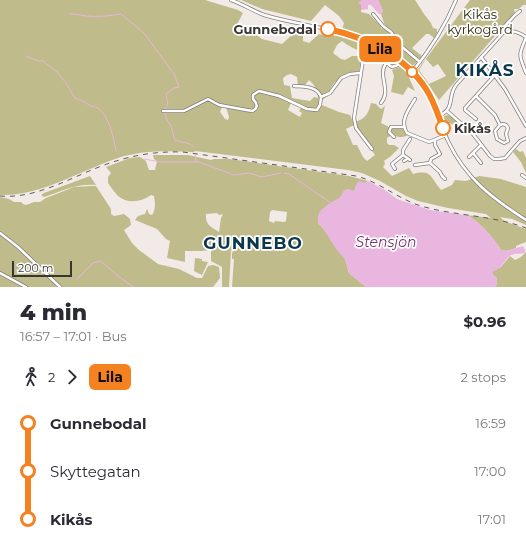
<!DOCTYPE html>
<html lang="en">
<head>
<meta charset="utf-8">
<style>
	:root { --surface:#fff; --page:#f7f7f7; --text:#2b2b33; --muted:#7c7c81 }
	body { margin:0; font-family:Montserrat,sans-serif; background:var(--page); color:var(--text); height:100vh; display:flex; flex-direction:column; font-size:15px; white-space:nowrap }
	* { box-sizing:border-box; margin:0 }
	p { font-size:13px; color:var(--muted) }
	.icon { flex:none; width:22px; height:22px; fill:none; stroke:currentColor; stroke-width:2; stroke-linecap:round; stroke-linejoin:round }
	.map { position:relative; height:287px; overflow:hidden }
	.drawer { display:flex; flex-direction:column; background:var(--surface); flex:1 }
	.drawer>* { flex:none }
	.badge { padding:0 8px; border-radius:6px; font-size:14px; line-height:26px }
	.scale { position:absolute; left:12px; bottom:10px; width:60px; box-sizing:border-box; padding-left:4px; border:2px solid #383534; border-top:0; font-size:11px; line-height:14px; white-space:nowrap; color:#383534; -webkit-text-stroke:3px #fff; paint-order:stroke }
	.map>.badge { position:absolute; translate:-50% -50%; box-shadow:0 0 0 2px #fff }
	.legs { display:flex; align-items:center; gap:6px; height:44px; padding:0 20px; font-size:13px }
	.legs p { margin-inline-start:auto }
	.overview { display:flex; align-items:center; justify-content:space-between; height:68px; padding:0 20px }
	h1 { font-size:22px; font-weight:800; line-height:30px }
	ul { padding:0 20px; list-style:none }
	li { display:flex; align-items:center; gap:14px; height:48px; font-size:15px }
	li i { display:grid; place-items:center; width:6px; height:100%; margin:0 5px; background:currentColor }
	li i::after { content:''; width:10px; height:10px; margin:-5px; border:3px solid; border-radius:50%; background:var(--surface) }
	li p { margin-inline-start:auto }
	li:first-child i { background:linear-gradient(#0000 50%,currentColor 0) }
	li:last-child i { background:linear-gradient(currentColor 50%,#0000 0) }
	.map>svg:first-child { display:block }
	.green { fill:#bfbb8a; fill-rule:evenodd }
	.water { fill:#e9b6df }
	.lines { fill:none; stroke-linecap:round; stroke-linejoin:round }
	.stream { stroke:#e9b6df; stroke-width:1 }
	.minor-casing { stroke:#857e7c; stroke-width:4 }
	.minor { stroke:#fff; stroke-width:2.5 }
	.rail { stroke:#5e5a58; stroke-width:1; stroke-dasharray:5 5; stroke-linecap:butt }
	.line-1-casing { stroke:#fff; stroke-width:9 }
	.line-1 { stroke:#f58220; stroke-width:6 }
	.stop-1-dot { fill:#fff; stroke:#f58220; stroke-width:2 }
	.labels { text-anchor:middle; dominant-baseline:central; stroke-width:3.5; stroke-linejoin:round; paint-order:stroke }
	.park-label { font-size:13px; fill:#2f2c10; stroke:#fff }
	.stop-label { font-size:13px; font-weight:bold; fill:#383534; stroke:#fff; text-anchor:end }
	.water-label { font-size:14px; font-style:italic; fill:#74376b; stroke:#fff }
	.district-label { font-size:17px; font-weight:bold; letter-spacing:1px; fill:#0b374c; stroke:#fff }
</style>
</head>
<body>
<div class="map">
<svg width="526" height="287" viewBox="0 0 526 287">
	<rect width="100%" height="100%" fill="#f2eae7"/>
	<path class="green" d="M0,0h205l33,10 5,3 -9,17 6,3 11,-2 11,8 20,5 11,-10 6,-3 4,3v7l6,2 10,-9c8,3 14,1 22,1 16,2 36,15 49,23l4,5 -1,2 -21,-14c-12,2 -20,-3 -30,-10l-5,4 -4,8 8,6 4,1 7,-4h10l-3,15c-14,3 -28,9 -31,25l-6,4v5l17,7 11,3 3,7c11,-1 16,-9 18,-19l5,1 5,5 4,-3 -4,17 12,6 9,-1 6,7c-5,3 -11,3 -15,-1l-6,4v5l2,2h5l5,3 -8,8 -7,5 1,3 -2,3 9,9 17,-8 4,6c19,-5 17,3 28,16l11,-5 3,-5 11,1 13,-5 22,3 25,8v38l-14,-6 -12,-2 4,4 22,8v13l-10,4v2l-10,3 -5,-1c-7,-12 -22,-29 -35,-35l25,3 -5,-4 -38,-6 -30,-7 -12,-5 -26,-15 -18,-8 -14,-3 -153,-19 -1,1c-26,-1 -51,-2 -76,6 -39,13 -76,38 -118,37zM291,74l6,3 1,8h7l4,-5c5,4 9,11 9,18l-4,-1 -4,4 -18,-3 -2,-12 -6,-1 -1,-7 4,-3zM291,103l10,5 -2,3 3,2 -2,4 -12,-7zM222,107h4l3,10 -1,3 -3,-1 -5,-7zM354,125l21,30 -8,6 -4,-4 -6,-12h-4l-7,-16z
		M241,0h121l-1,12 8,2 12,12v3l4,-3 -4,-12 2,-3 -5,-11h37l9,14 7,9 2,5 4,1v4l-3,5 -5,-4h-3l-14,14 10,8 -8,9 -3,1c-6,-3 -12,-8 -18,-12 -17,-9 -33,-18 -51,-24l2,-7 -5,-7 -14,-11 -14,16 -49,-12z
		M470,0h56v5h-3l-4,4h-5l1,4 -76,87 -21,-30 1,-2zM426,59l7,8 5,-3 8,12 -17,8 -10,-14z
		M400,67l6,4 9,20 -7,-4 -5,8 -12,-3 3,-16 -2,-6z
		M447,115l5,2 9,8 -1,2 -14,-5 -2,1 -2,-5z
		M516,149l4,3 3,-1 3,7v15l-5,-11 -8,-10z
		M153,155h35l23,5 3,-1h15l120,17 19,5 -15,10 -11,4 -2,3c-11,6 -22,11 -22,25l5,5 22,31 4,14 17,14h-134l2,-28h-2v-6l3,-4 -1,-2 -3,4 -2,36h-7v-20l-11,-6v-11l-10,1h-16v11l-18,-4 3,-17 -4,-2 -9,-10 -22,-9 3,-4 7,-2 2,-5 2,5 3,1c4,-5 3,-13 2,-19l-3,-1c-9,7 -24,9 -33,1 -4,-4 -7,-9 -10,-13v-6l3,-4 -5,-6 24,-9 10,-1 6,4 3,9h6l2,-9 -3,-2zM272,210l15,2 -1,9 -2,1 -9,-1 -1,2 -5,-2 1,-9zM217,213l2,2 4,-1 -2,4 -2,14c-8,-5 -14,-7 -13,-18z
		M90,176l6,9c-20,-2 -34,6 -52,12l-3,-2 3,-2z
		M91,186h5l15,23v5l3,2 10,-2 6,5 1,6 -7,5 8,13 7,7 19,14 21,5 18,9h5l6,-12 5,-1 6,2 1,11 -7,9h-213v-90l9,2 5,3h7l2,2 3,1 8,-3h6l6,-4 28,-11z
		M526,252v35h-30l1,-9 -4,-3v-4l8,-4 9,-11 5,4 6,-3z
		M195,258l7,1v2l6,1 -6,13 -8,-4z"/>
	<path class="water" d="M362,0h16l5,11 -2,3h-2l-8,-9h-3v4l-7,1v-5l-3,-2z
		M359,181l6,2 3,-2 17,9 12,9 33,11 36,5c13,6 28,23 35,35l5,1 17,-5 2,4v3c-5,1 -9,0 -14,2 -7,4 -8,14 -18,16v4l4,3 -1,9h-130l-17,-14 -4,-14 -9,-10 -13,-21 -5,-5c0,-3 0,-7 1,-10 2,-4 17,-14 21,-15l4,-8 5,-1 4,2 2,-1v-4z"/>
	<g class="lines">
		<path class="stream" d="M70,14c6,0 11,1 16,2 11,1 24,0 35,-2l23,19 30,41 5,13 -5,1 -8,6 2,10 -4,6
			M26,56l12,5h5l14,11 9,11 9,15c7,2 8,3 14,7 2,2 6,1 9,3 11,7 16,31 18,43
			M165,112l1,6 5,8 4,14 15,4 4,3
			M195,155l1,7
			M144,159l17,3h38l35,13 15,-2 13,4 19,-4
			M284,173l5,1 42,29
			M77,279l16,-16 8,-2 17,15 15,11"/>
		<defs>
			<path id="minor" d="M231,0c12,4 22,11 33,15 48,14 86,12 129,42 8,6 17,12 23,19 17,19 22,43 32,65 18,38 44,57 78,79
				M373,14l10,12 8,6 10,14 19,16
				M503,33c8,-4 15,-1 23,4
				M526,38c-8,18 -7,17 0,35
				M481,57l24,32 21,37
				M412,72c18,-22 33,-45 44,-72
				M294,86c11,1 23,0 27,11
				M476,96l19,19 5,10
				M415,99c-6,10 -16,22 -8,34l22,9 17,-7
				M381,103c11,-13 -4,-27 5,-40
				M163,111h21l24,-12 11,6 33,6c7,-3 5,-8 1,-12v-4l6,-4 20,5 28,13 10,1 3,-5 1,-8 9,-4 11,-15 9,-4 10,-1
				M447,111l26,23 17,22 4,3h5l6,-1 15,-17 6,-3
				M439,116c17,-8 8,-19 17,-31l47,-52 -1,-4 13,-14 5,-4
				M476,119l-11,-9v-2l30,-33
				M503,124l3,1 2,3 -2,6 2,7 -4,2 -7,-4 -2,-8 5,-6z
				M394,137l-5,-5 2,-5h13
				M435,140v5l5,9 -9,5 -1,4 10,9 2,4 3,3
				M372,149l-16,-21 -2,-10 9,-58 3,-5c11,-5 17,7 26,12l6,-2 2,-3
				M473,153l8,10
				M403,155l7,5
				M469,157l12,-12
				M404,161l3,-2
				M415,165l15,-2
				M395,169l-3,-5 11,-9v-5l7,-11
				M522,175l4,3
				M0,233l18,14 42,40
				M0,273l26,14"/>
		</defs>
		<use href="#minor" class="minor-casing"/>
		<use href="#minor" class="minor"/>
		<path class="rail" d="M0,196c35,3 68,-17 99,-29 28,-11 55,-16 84,-15l173,24c24,6 42,23 65,30 34,10 71,9 105,22"/>
	</g>
	<g class="lines">
		<defs>
			<path id="line-1" d="M328,29c37,8 77,27 98,60 8,12 12,26 17,39"/>
		</defs>
		<use href="#line-1" class="line-1-casing"/>
		<use href="#line-1" class="line-1"/>
	</g>
	<g class="stop-1-dot">
		<circle cx="328" cy="29" r="7"/>
		<circle cx="412" cy="72" r="5"/>
		<circle cx="443" cy="128" r="7"/>
	</g>
	<g class="labels">
		<g class="park-label">
			<text x="480" y="14">Kikås<tspan x="480" dy="15">kyrkogård</tspan></text>
		</g>
		<g class="stop-label">
			<text x="317" y="29">Gunnebodal</text>
			<text x="454" y="128" text-anchor="start">Kikås</text>
		</g>
		<g class="water-label">
			<text x="386" y="242">Stensjön</text>
		</g>
		<g class="district-label">
			<text x="485" y="70">KIKÅS</text>
			<text x="253" y="243">GUNNEBO</text>
		</g>
	</g>
</svg>
<div class="scale">200 m</div>
<b class="badge" style="left:380px;top:49px;background:#f58220;color:#111">Lila</b>
</div>
<section class="drawer">
<div class="overview"><div><h1>4 min</h1><p>16:57 – 17:01 · Bus</p></div><b>$0.96</b></div>
<div class="legs"><svg class="icon" aria-label="walk" viewBox="0 0 24 24"><circle cx="13" cy="4" r="2"/><path d="M13 8l-2 6 4 7M11 14l-3 7M7 12l3-4h3l4 4"/></svg>2<svg class="icon" aria-label="forward" viewBox="0 0 24 24"><path d="M9 5l7 7-7 7"/></svg><b class="badge" style="background:#f58220;color:#111">Lila</b><p>2 stops</p></div>
<ul>
<li><i style="color:#f58220"></i><b>Gunnebodal</b><p>16:59</p></li>
<li><i style="color:#f58220"></i><span>Skyttegatan</span><p>17:00</p></li>
<li><i style="color:#f58220"></i><b>Kikås</b><p>17:01</p></li>
</ul>
</section>
</body>
</html>
